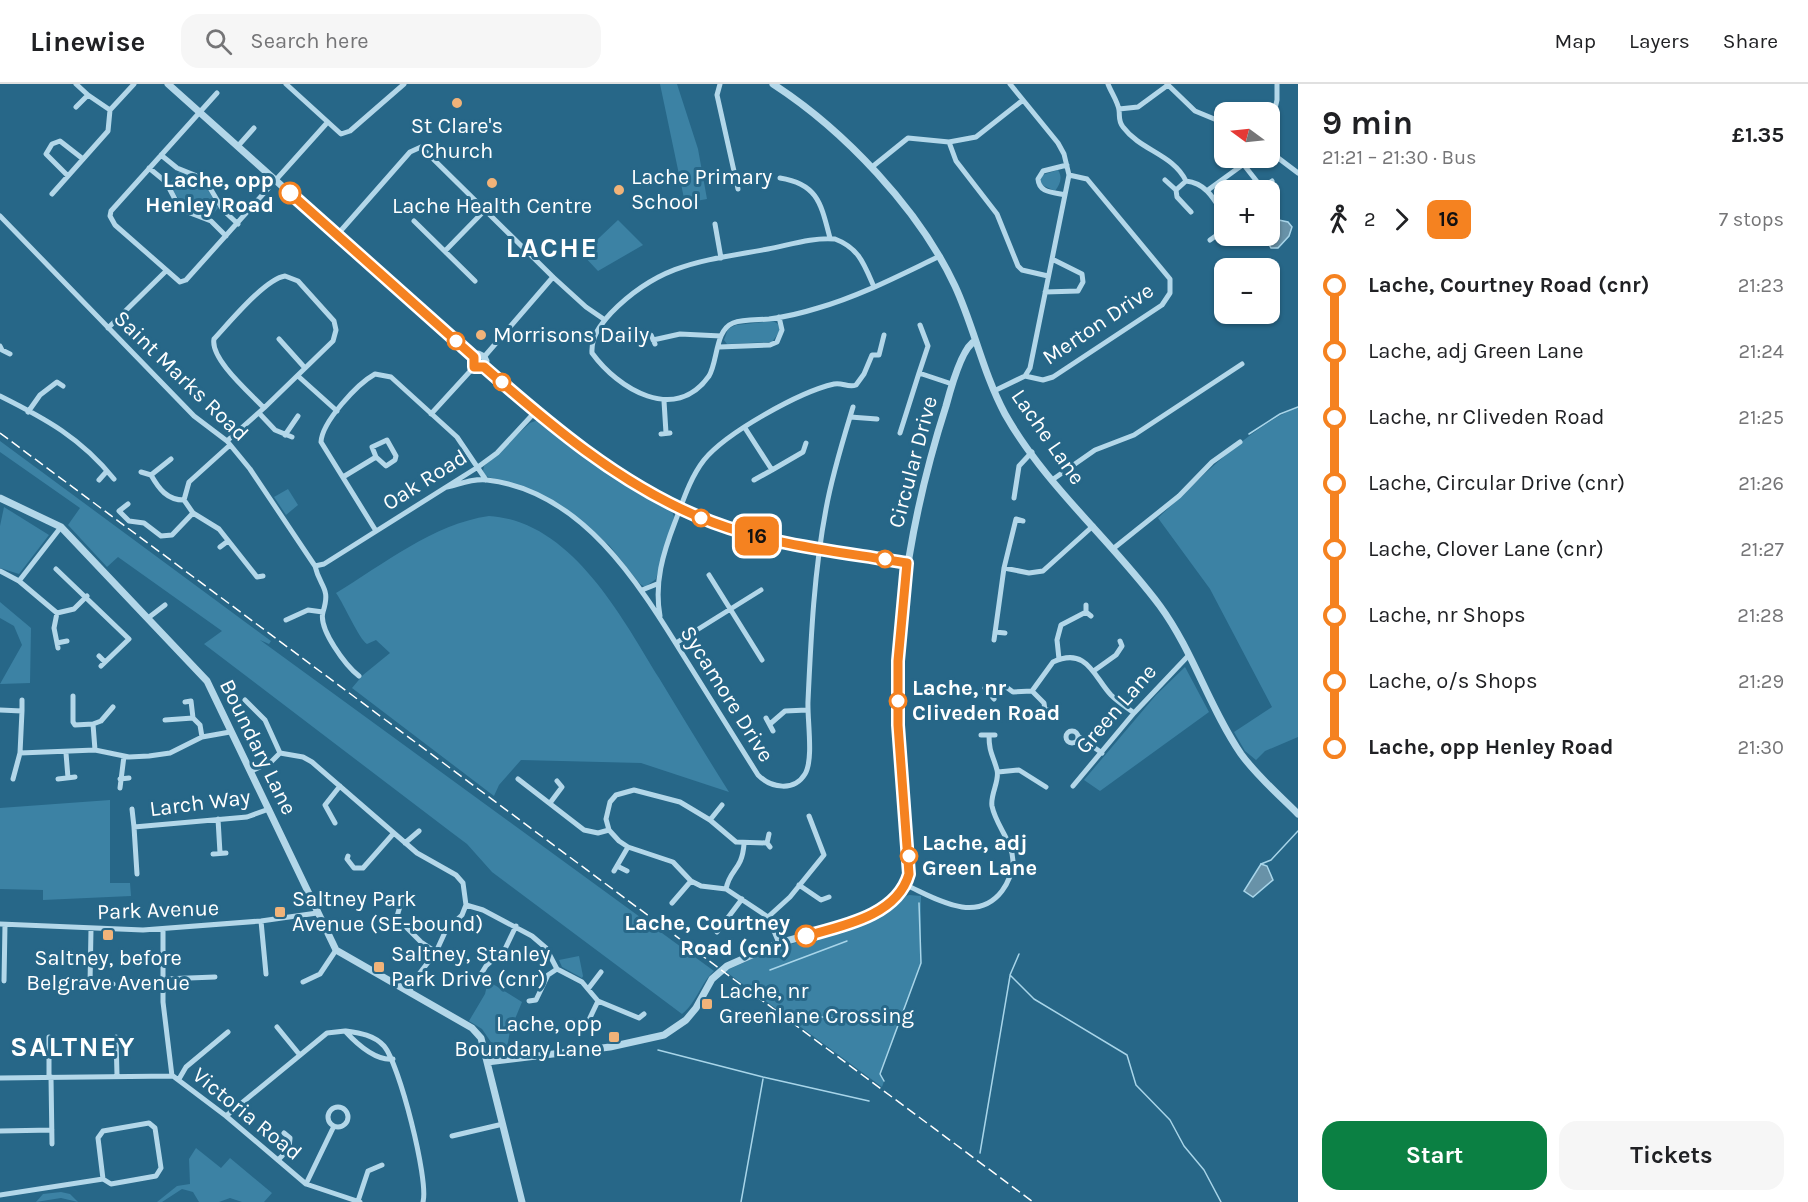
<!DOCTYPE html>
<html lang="en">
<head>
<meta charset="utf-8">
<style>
	:root { --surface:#fff; --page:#f6f6f6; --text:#202124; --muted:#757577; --line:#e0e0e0; --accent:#0b8043 }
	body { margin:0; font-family:Karla,sans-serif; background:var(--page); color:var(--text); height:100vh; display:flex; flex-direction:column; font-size:22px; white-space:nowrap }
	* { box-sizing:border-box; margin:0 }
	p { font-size:20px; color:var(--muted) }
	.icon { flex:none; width:33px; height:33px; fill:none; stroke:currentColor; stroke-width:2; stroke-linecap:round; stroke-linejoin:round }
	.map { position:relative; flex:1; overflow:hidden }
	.sheet { display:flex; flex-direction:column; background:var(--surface); width:510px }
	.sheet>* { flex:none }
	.badge { padding:0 12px; border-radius:9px; font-size:21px; line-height:39px }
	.needle { width:39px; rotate:285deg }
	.controls { position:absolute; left:1214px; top:18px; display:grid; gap:12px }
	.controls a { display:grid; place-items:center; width:66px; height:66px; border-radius:12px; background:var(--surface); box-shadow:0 2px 4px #0004; font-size:30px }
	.map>.badge { position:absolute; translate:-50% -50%; box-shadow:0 0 0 3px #fff }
	.legs { display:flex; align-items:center; gap:9px; height:66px; padding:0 24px; font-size:20px }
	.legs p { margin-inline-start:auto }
	.head { display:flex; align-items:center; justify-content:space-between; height:102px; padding:0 24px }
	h1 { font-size:33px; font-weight:700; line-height:45px }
	.button { display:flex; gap:12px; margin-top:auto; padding:12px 24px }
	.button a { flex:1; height:69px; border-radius:18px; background:var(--accent); color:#fff; font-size:24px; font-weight:700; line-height:69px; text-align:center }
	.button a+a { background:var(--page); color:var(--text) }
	ul { padding:0 24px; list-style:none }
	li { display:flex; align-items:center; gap:21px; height:66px; font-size:22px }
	li i { display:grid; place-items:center; width:9px; height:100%; margin:0 8px; background:currentColor }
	li i::after { content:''; width:15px; height:15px; margin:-8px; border:4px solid; border-radius:50%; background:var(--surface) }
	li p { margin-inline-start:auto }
	li:first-child i { background:linear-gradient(#0000 50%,currentColor 0) }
	li:last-child i { background:linear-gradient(currentColor 50%,#0000 0) }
	header { display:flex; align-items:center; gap:36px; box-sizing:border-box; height:84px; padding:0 30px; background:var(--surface); border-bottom:2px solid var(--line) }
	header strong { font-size:28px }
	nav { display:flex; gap:33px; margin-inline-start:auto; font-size:21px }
	.search { width:420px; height:54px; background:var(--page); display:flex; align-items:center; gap:15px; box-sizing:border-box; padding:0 21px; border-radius:18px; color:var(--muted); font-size:22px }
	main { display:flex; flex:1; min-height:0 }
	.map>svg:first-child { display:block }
	.green { fill:#3c82a4 }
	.water { fill:#6892a8; stroke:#a8d5e9; stroke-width:1.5 }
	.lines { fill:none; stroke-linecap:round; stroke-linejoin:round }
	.stream { stroke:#a8d5e9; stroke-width:1.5 }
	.minor { stroke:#b3d7e9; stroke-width:5 }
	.tertiary { stroke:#b3d7e9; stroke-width:7 }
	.rail { stroke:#fff; stroke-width:1.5; stroke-dasharray:10 4.5; stroke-linecap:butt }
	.line-1-casing { stroke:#fff; stroke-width:14 }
	.line-1 { stroke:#f58220; stroke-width:9 }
	.poi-dot { fill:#f1b379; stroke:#276788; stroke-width:2 }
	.stop-1-dot { fill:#fff; stroke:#f58220; stroke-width:3 }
	.labels { text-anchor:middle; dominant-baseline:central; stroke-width:6; stroke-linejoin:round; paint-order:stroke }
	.poi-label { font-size:22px; fill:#fff; stroke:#276788; text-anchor:start }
	.stop-label { font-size:22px; font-weight:bold; fill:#fff; stroke:#276788; text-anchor:end }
	.street-label { font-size:22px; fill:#fff; stroke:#276788 }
	.district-label { font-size:28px; font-weight:bold; letter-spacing:1.5px; fill:#fff; stroke:#276788 }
</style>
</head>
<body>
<header>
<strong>Linewise</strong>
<div class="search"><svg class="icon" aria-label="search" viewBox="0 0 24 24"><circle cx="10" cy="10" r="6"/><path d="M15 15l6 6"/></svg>Search here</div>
<nav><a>Map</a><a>Layers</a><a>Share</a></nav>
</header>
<main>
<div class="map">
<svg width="1298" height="1118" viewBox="0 0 1298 1118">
	<rect width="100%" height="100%" fill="#276788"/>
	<path class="green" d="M660,0h17l21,65 9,50 -22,4z
		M1058,86c5,8 2,14 -3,21l-15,-7 2,-9z
		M179,88c20,3 31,18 39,36l-8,10c-20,-6 -33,-16 -40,-35z
		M618,136l25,25 -45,26 -16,-17z
		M773,237l5,3 2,7 -8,11 -45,2 -3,-4 4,-11 8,-4z
		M1298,323v330l-33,14 -9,9 -11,-9 -11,-19 38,-25 -62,-118 -52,-71c39,-36 92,-92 140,-111z
		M538,336l67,47 66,41 3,9 -18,62 -11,8 -5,-3 -31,-39 -53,-43 -70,-26 -3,-5 1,-5 46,-43z
		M0,357l271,200 -2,3 -9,-4 454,331c-14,13 -17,31 -32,43l-190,-142 -25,-28 -16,-12 -247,-188 18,-13 -104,-74 -11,10 -39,-42 12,-17 -80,-56z
		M288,405l10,16 -12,10 -12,-18z
		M4,423l45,28 -30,39 -19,-6v-42z
		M489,432c82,5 132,100 170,162 23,38 46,76 70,114l-88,-29 -120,-3 -22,25 -5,11 -142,-108 11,-13 27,-22 -14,-13 -9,4c-8,-5 -23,-40 -31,-51 48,-29 97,-69 153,-77z
		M0,518l31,26 -1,55 -30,1 22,-39 -8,-19 -14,-8z
		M1185,583l24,45 -109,79 -16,-11 72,-85z
		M110,716v83h20l1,13 -88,4v-10l-43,-1v-81z
		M909,811l12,1v67l-41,110 4,8 -2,6 -157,-116 51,-23 81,-21 27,-15 14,-13z
		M579,872l4,20 -1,2 -20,-11 -3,-7z
		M488,897l34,21 -12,29 -4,22 -9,-2 -15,-22 -13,-8 16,-27z
		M196,1064l25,20 9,-10 42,35 -8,9h-22l-12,-4 -11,4h-20l-6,-10 -11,-3 -20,13h-5l20,-16 13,-2 -1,-25z
		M61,1108l9,2 8,8 -17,-4 -25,4 7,-8z"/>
	<path class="water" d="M1274,135l14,3 4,5 -3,9 -11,12h-7l-7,-12h5v-14z
		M1261,780l6,2 6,14 -20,17 -9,-6z"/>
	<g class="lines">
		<path class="stream" d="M1249,350l31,-20 18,-7
			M1261,780l10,-4 27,-29
			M1019,870l-9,21 24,24 93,56 9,30 34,35 14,26 20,24 17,32
			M770,886l77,-29
			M791,930l52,5
			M658,966l105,27 106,24
			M884,997l-4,-7 41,-111 -2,-60
			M980,1069l30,-177
			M741,1118l22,-123"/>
		<path class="minor" d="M76,0l12,11
			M286,0l55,50 9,-3 54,-47
			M720,0l-3,11 21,94
			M1108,0c3,8 10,18 11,26 1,7 -1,11 4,17 18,24 50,27 63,54 20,2 28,18 38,34
			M1167,0l28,27 29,12
			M217,9l-106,118 -1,5 5,9 65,57 6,-2 140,-156
			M76,23l12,-12 22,15
			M1119,25l19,-2 30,-22
			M110,26l24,-26
			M1269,51l8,-35v-16
			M949,58l7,19 41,53 21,52 4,4 26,6
			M238,62l16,-18
			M1269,67l29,22
			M161,71l16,13 20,8 10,7 16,27 15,14
			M1244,81l18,23
			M872,83l36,-29 41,4 27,-5 47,-37
			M149,84l17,14 11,21 8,8 26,10 15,15
			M68,92l-22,-22 6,-10 8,-3 23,18
			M780,94c38,6 41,26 50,60
			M1165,96l11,10
			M1186,97l-10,9 1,7 14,15
			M1208,106l44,-32
			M1258,106l14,-9
			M52,110l56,-63 2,-21
			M1065,111c-12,-3 -26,-2 -27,-16l5,-8 24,-6
			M0,132l194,200 33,25 23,28 65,97 9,-2 154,-97 19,-14 38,-41
			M414,137l61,60
			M715,140l6,34
			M337,151l73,-83 11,-5 132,130 33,30 19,13
			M1210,156l14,-10
			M445,167l40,-41
			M874,203c-10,-23 -15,-39 -39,-48 -22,-2 -46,6 -67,10 -66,12 -108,14 -157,64 -11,12 -20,24 -19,40 26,36 83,71 117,23 9,-15 6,-46 24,-53 10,-4 25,-3 36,-4 16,-2 33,-6 49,-11 42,-12 82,-33 122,-52
			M1045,208l33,-1 5,-9 -1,-8 -30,-15
			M108,244l58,-57
			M651,251l4,9
			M279,255l26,29
			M653,256l27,-6 41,2
			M0,262l2,4 8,4
			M719,263l51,-2 7,-3 5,-12 -3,-13
			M484,273l69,-80
			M919,289l9,-27 -8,-21
			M298,292l39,35
			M1025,292l18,4 10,-3 109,-72 8,-12v-14l-83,-100 -18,-4
			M994,307l31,-15 5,-8 39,-193 -5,-21 -6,-11 -48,-59
			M0,312c46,23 81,42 114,83
			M664,317l2,32
			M28,328l12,-17 17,-13 6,4
			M259,329l16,17 17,7
			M431,330l43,-47
			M850,333l27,2
			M745,344l27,42 31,-18 3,-9
			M900,349l19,-60 33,11
			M661,350l9,-1
			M285,351l13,-19
			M227,357l37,-33 69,-67 3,-11 -2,-9 -36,-40 -13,-5c-20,3 -56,47 -71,63 -4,20 36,54 50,69
			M230,361l-41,37 -5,18 9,13 26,16 38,48 6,-1
			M171,375l-20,16c8,14 16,25 33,25
			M141,388l10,3
			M343,393l33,-20 -4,-10 15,-7 9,16 -1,4 -9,6 -10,-9
			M99,396l8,-9
			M754,396l18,-10
			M1052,396l43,-30 39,-15 108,-71
			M447,403c13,-3 27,-9 40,-7 98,11 155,109 201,183 24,38 47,75 70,112 13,13 36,17 47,-1 9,-15 2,-55 3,-73 3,-64 6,-129 18,-192 6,-34 17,-69 27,-102
			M1014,414l5,-32 13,-14
			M128,420l-9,7 10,10 15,2 17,13 11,-1 21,-22
			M61,443l-42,54 38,32 17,-4 13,-13
			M376,447l-55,-89c1,-20 36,-58 54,-68l16,3 66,60 29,43
			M220,463l8,-6
			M1114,464l65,-52 33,-34 28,-20
			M1004,484l25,5 14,-2 50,-45
			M56,485l73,70 -28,27
			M0,487l19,10
			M709,491l53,85
			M642,506l15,-6
			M1086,521v7l5,4
			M323,528c-5,17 23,54 36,64
			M57,529l-3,15 4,20
			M660,532c-6,-33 3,-63 15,-94 8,-21 15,-44 29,-62 22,-27 95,-68 130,-76 8,-2 14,4 22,1l8,-11 8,-19h7l5,-20
			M148,534l17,-13
			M286,536l22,-10 15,2c8,-25 -3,-24 -8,-46
			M995,548l10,1
			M994,556l10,-72 12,-49 7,2
			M57,559l10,-2
			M676,559l85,-53
			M99,572l6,6
			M1059,575l-2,-19 4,-15 25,-13
			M1095,586l21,-15 6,-9 -2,-5
			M985,604l9,11
			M990,610l12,-10 11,8 19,-1
			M73,612v26l2,3 18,-1 2,26
			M245,616l20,20 15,33
			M185,618l6,-1 2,17 7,7 2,12
			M0,626l22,1 -2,42 75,-3 34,7 20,-1 21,-3 32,-16 28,-5
			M1051,626h-6l-1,-7 -12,-12 21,-29c34,-16 41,15 58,33 7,7 15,12 23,18
			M22,627v-11
			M766,634l7,13
			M165,636l28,-2
			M93,640l8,-3 12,-14
			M770,640l15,-13 22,-1
			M1066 653a6 6 0 1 1 12 0a6 6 0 1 1-12 0Z
			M981,651h14
			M1078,652l24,17
			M66,669l2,25
			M251,687l20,-9 9,-9 23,4 9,5 105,91 39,22 7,8 3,22 -4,10 -16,15 -10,22 -20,26 -7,14
			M998,688l21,-2 27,17
			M13,695l7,-26
			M58,695l17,-2
			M120,695l9,-1
			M518,695l66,51 14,3 11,-3
			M1073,702l61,-73 54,-57
			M120,704l4,-32
			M550,719l12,-16 -5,-6
			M132,725l2,18
			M218,735l2,34
			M710,736l12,-15
			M335,739l-10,-18 15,-19
			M769,750l-2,9 3,4
			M1009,756l10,-4
			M405,759l14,-12
			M767,759l-31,-1 -26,-22 -30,-18 -46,-12 -18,5 -6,7 -4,17 3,11 10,11 9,6 45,15 18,19 10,5 25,3 42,28 11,26
			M213,770l13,-1
			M348,772l-1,3 7,9h9l30,-34
			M617,782l10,5
			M614,787l14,-24
			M137,790l-3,-47 113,-10 22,-8
			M799,801l22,15 8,-3
			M906,801c29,13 70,40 96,6 6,-8 11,-20 11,-30 -1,-21 -17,-35 -21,-55 -2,-12 8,-25 5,-36 -4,-15 -8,-17 -8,-35
			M726,805c4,-21 16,-18 18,-45
			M672,819l19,-22
			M466,821l17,5 49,26 14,12 11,21 25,13 16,19
			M768,833l22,-20 34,-42 -15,-39
			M396,836l4,-14 8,-7
			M261,837l5,53
			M388,837l13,1 20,20 15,10
			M0,840l143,6 118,-9 56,-8
			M163,845v73l9,74
			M717,848l25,-33
			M470,892l14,8
			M163,895l52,-2
			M478,895l8,-13 19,-17 11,-23
			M4,897l1,-56
			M303,898l17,-8 16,-24
			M68,900h22l1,-55
			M90,900h23
			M588,905l13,-17
			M529,917l7,-1 12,-25 9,-6
			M587,940l11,-23 41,17 5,-4
			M277,943l22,27
			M346,947c14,2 28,4 38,15 15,17 45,134 39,156
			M49,953v40
			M116,953l1,38
			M51,993l1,67
			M0,994l173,-2 53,40 80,68 54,18
			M179,995l7,-12 42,-35
			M328 1033a10 10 0 1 1 20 0a10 10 0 1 1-20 0Z
			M226,1032l101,-83 18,-2c11,12 30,30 48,28
			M0,1047l52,-1
			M452,1052l51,-12
			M278,1076l11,-11 1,-11 -6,-5
			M306,1100l28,-58
			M0,1111l103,-16 8,5 45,-8 5,-8 -6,-40 -6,-5 -46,8 -5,7 5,41
			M358,1117l10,-30 14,-6"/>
		<path class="tertiary" d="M168,0l305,273
			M773,0c71,46 146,125 182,202 19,41 28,87 50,128 40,71 106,126 155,192 33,45 49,101 81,148 16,22 38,41 57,60
			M473,273l5,-3 6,3 2,4 -2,6
			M473,273l1,10h10
			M484,283c65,57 133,115 213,149 67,29 139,35 210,47
			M0,414l61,29 146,154 129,269 136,78 9,10 41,164
			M487,978l123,-15 54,-12 22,-15 10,-12 16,-29 15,-13 52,-23 84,-23 35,-25 8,-10 3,-19c-4,-47 -10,-95 -11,-142 -4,-108 15,-215 48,-318 4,-15 16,-59 29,-65"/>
		<path class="rail" d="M0,349l1033,769"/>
	</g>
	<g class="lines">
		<defs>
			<path id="line-1" d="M290,109l184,164v10h10c65,57 133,115 213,149 67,29 140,35 210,47l-9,98v64l11,149c-12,42 -67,52 -103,62"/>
		</defs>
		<use href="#line-1" class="line-1-casing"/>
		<use href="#line-1" class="line-1"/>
	</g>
	<g class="poi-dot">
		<circle cx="457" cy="19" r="6"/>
		<circle cx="492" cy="99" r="6"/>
		<circle cx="619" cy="106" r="6"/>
		<circle cx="481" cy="251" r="6"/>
		<rect x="274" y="822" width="12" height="12" rx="3"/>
		<rect x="102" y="845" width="12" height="12" rx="3"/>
		<rect x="373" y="877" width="12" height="12" rx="3"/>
		<rect x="701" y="914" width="12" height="12" rx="3"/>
		<rect x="608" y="947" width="12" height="12" rx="3"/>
	</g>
	<g class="stop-1-dot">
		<circle cx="290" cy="109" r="10"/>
		<circle cx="456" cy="257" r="8"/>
		<circle cx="502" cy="298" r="8"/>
		<circle cx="701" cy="434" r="8"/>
		<circle cx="885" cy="475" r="8"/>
		<circle cx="898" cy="617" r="8"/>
		<circle cx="909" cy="772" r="8"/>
		<circle cx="806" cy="852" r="10"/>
	</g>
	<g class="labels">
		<g class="poi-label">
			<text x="457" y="42" text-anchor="middle">St Clare's<tspan x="457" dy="25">Church</tspan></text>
			<text x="631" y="93">Lache Primary<tspan x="631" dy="25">School</tspan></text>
			<text x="492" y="122" text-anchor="middle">Lache Health Centre</text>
			<text x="493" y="251">Morrisons Daily</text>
			<text x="292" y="815">Saltney Park<tspan x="292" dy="25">Avenue (SE-bound)</tspan></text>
			<text x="391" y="870">Saltney, Stanley<tspan x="391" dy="25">Park Drive (cnr)</tspan></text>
			<text x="108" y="874" text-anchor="middle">Saltney, before<tspan x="108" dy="25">Belgrave Avenue</tspan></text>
			<text x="719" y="907">Lache, nr<tspan x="719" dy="25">Greenlane Crossing</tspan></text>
			<text x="602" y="940" text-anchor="end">Lache, opp<tspan x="602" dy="25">Boundary Lane</tspan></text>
		</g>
		<g class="stop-label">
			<text x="274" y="96">Lache, opp<tspan x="274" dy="25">Henley Road</tspan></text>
			<text x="912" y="604" text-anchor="start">Lache, nr<tspan x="912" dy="25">Cliveden Road</tspan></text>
			<text x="922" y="759" text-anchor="start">Lache, adj<tspan x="922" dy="25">Green Lane</tspan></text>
			<text x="790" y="839">Lache, Courtney<tspan x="790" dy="25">Road (cnr)</tspan></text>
		</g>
		<g class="street-label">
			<text transform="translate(1098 240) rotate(-34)">Merton Drive</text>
			<text transform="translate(181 292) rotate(44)">Saint Marks Road</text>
			<text transform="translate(1048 353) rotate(55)">Lache Lane</text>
			<text transform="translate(913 378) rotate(-75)">Circular Drive</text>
			<text transform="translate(425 396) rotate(-32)">Oak Road</text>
			<text transform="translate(727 610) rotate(58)">Sycamore Drive</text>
			<text transform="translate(1116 625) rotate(-49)">Green Lane</text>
			<text transform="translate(258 663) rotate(64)">Boundary Lane</text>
			<text transform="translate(200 719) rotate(-7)">Larch Way</text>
			<text transform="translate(158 826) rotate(-2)">Park Avenue</text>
			<text transform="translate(247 1030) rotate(39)">Victoria Road</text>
		</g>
		<g class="district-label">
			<text x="552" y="163">LACHE</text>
			<text x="73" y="962">SALTNEY</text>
		</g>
	</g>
</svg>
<div class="controls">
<a><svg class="needle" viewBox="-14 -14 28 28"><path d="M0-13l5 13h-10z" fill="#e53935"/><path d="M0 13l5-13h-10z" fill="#757577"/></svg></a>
<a>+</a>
<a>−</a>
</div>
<b class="badge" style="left:757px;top:452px;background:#f58220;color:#111">16</b>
</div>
<section class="sheet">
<div class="head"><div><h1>9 min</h1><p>21:21 – 21:30 · Bus</p></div><b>£1.35</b></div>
<div class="legs"><svg class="icon" aria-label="walk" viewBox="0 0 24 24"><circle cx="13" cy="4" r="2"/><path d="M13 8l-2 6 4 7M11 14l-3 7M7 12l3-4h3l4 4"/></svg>2<svg class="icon" aria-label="forward" viewBox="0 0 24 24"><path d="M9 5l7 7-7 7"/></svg><b class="badge" style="background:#f58220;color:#111">16</b><p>7 stops</p></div>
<ul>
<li><i style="color:#f58220"></i><b>Lache, Courtney Road (cnr)</b><p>21:23</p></li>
<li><i style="color:#f58220"></i><span>Lache, adj Green Lane</span><p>21:24</p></li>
<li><i style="color:#f58220"></i><span>Lache, nr Cliveden Road</span><p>21:25</p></li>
<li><i style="color:#f58220"></i><span>Lache, Circular Drive (cnr)</span><p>21:26</p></li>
<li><i style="color:#f58220"></i><span>Lache, Clover Lane (cnr)</span><p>21:27</p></li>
<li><i style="color:#f58220"></i><span>Lache, nr Shops</span><p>21:28</p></li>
<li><i style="color:#f58220"></i><span>Lache, o/s Shops</span><p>21:29</p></li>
<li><i style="color:#f58220"></i><b>Lache, opp Henley Road</b><p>21:30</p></li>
</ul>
<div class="button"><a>Start</a><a>Tickets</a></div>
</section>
</main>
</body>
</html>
